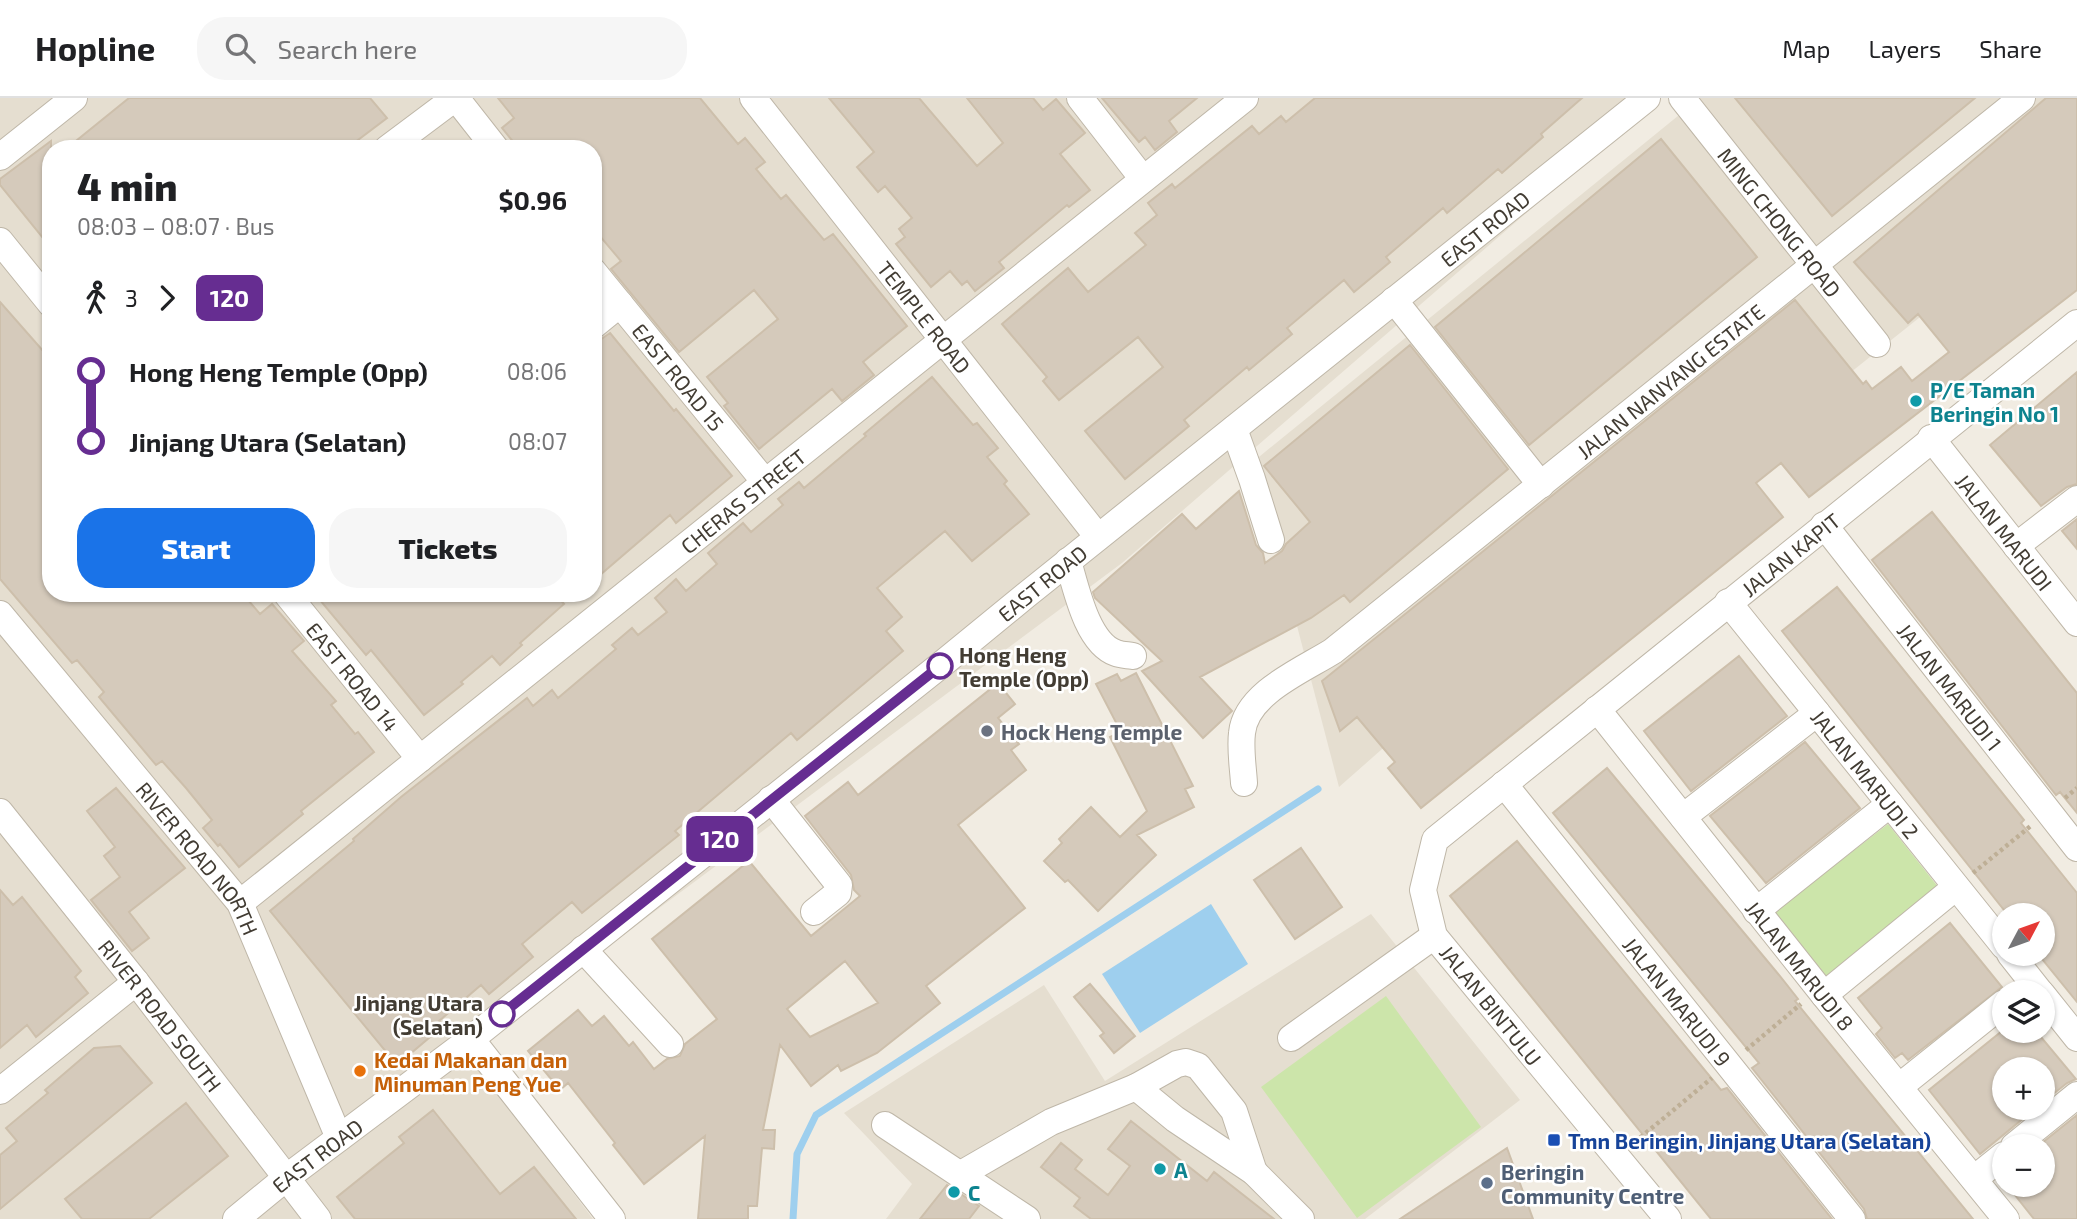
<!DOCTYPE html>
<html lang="en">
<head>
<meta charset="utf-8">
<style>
	:root { --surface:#fff; --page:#f6f6f6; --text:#202124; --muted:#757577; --line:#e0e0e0; --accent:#1a73e8 }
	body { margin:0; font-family:"Exo 2",sans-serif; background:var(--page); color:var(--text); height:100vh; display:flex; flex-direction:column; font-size:26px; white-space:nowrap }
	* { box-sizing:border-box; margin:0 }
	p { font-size:23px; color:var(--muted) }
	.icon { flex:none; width:38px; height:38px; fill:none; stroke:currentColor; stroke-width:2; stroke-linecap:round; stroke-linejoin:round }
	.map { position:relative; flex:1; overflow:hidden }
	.side { position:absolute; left:42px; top:42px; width:560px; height:462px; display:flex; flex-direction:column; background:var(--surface); border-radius:28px; box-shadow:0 2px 5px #0004 }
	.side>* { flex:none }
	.badge { padding:0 14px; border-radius:10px; font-size:24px; line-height:46px }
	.needle { width:46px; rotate:49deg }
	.tools { position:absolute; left:1992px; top:805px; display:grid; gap:14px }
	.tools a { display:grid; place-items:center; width:63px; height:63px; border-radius:50%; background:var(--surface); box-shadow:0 2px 5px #0004; font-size:35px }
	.map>.badge { position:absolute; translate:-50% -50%; box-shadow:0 0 0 4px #fff }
	.legs { display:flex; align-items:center; gap:10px; height:77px; padding:0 35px; font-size:23px }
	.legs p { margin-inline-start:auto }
	.head { display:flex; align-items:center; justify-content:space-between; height:119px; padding:0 35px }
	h1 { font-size:38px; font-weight:800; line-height:52px }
	.cta { display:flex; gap:14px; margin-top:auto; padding:14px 35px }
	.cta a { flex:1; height:80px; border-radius:28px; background:var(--accent); color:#fff; font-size:28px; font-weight:800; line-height:80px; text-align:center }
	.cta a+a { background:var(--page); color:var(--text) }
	ul { padding:0 35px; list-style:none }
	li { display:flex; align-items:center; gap:24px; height:70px; font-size:26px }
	li i { display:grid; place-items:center; width:10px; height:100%; margin:0 9px; background:currentColor }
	li i::after { content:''; width:18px; height:18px; margin:-9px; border:5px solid; border-radius:50%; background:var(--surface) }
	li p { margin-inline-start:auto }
	li:first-child i { background:linear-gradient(#0000 50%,currentColor 0) }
	li:last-child i { background:linear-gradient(currentColor 50%,#0000 0) }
	header { display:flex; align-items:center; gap:42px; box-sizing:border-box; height:98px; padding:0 35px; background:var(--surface); border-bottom:2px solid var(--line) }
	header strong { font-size:33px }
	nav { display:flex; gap:38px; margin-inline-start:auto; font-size:24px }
	.search { width:490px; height:63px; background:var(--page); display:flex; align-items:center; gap:18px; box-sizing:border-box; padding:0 24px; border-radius:28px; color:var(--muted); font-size:26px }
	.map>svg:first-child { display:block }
	.residential { fill:#e5ded0; fill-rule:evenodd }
	.green { fill:#cce5aa }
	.water { fill:#9ecfee }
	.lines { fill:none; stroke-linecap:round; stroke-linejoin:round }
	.stream { stroke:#9ecfee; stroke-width:7 }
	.building { fill:#d5cabb; stroke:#cdbfab; stroke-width:2; fill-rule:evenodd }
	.minor-casing { stroke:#bfb7a8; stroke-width:28 }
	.path { stroke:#beaf96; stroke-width:4.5; stroke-dasharray:3.5 3.5; stroke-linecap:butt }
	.minor { stroke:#fff; stroke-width:26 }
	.line-1-casing { stroke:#fff; stroke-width:16 }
	.line-1 { stroke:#662d91; stroke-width:10 }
	.culture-dot { fill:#0f9aa8; stroke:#fff; stroke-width:2.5 }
	.stop-1-dot { fill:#fff; stroke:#662d91; stroke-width:3.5 }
	.worship-dot { fill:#6b7280; stroke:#fff; stroke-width:2.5 }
	.food-dot { fill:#e8710a; stroke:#fff; stroke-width:2.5 }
	.transit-dot { fill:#1a4fb4; stroke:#fff; stroke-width:2.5 }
	.service-dot { fill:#5c6f8a; stroke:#fff; stroke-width:2.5 }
	.labels { text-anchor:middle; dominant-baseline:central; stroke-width:5; stroke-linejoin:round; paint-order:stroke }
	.street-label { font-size:21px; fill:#423c33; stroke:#fff }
	.culture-label { font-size:21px; font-weight:bold; fill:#0d838f; stroke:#fff; text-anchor:start }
	.stop-label { font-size:21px; font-weight:bold; fill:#423c33; stroke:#fff; text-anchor:start }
	.worship-label { font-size:21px; font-weight:bold; fill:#5b616d; stroke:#fff; text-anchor:start }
	.food-label { font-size:21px; font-weight:bold; fill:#c56008; stroke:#fff; text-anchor:start }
	.transit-label { font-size:21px; font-weight:bold; fill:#164399; stroke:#fff; text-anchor:start }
	.service-label { font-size:21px; font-weight:bold; fill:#4e5e75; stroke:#fff; text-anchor:start }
</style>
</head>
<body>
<header>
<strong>Hopline</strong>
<div class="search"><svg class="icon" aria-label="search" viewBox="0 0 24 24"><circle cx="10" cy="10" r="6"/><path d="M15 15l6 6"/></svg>Search here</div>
<nav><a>Map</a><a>Layers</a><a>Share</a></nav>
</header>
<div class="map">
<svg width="2077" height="1121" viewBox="0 0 2077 1121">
	<rect width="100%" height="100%" fill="#f1ece2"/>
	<path class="residential" d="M0,0h1659l-537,465 -464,346 -190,145 125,165h-593zM51,51h542v444h-542z
		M1700,0h377v94l-654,521 -84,74 -85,-326z
		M1371,816l149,186 -155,119h-479l26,-35 -68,-71 200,-128 61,96z"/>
	<path class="green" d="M1888,726l51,64 -115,90 -51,-65z
		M1386,898l95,131 -124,91 -96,-131z"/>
	<path class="water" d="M1211,806l37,60 -108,69 -38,-59z"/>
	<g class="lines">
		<path class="stream" d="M793,1121l4,-65 19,-39 502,-326"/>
	</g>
	<path class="building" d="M129,0h241l17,20 -41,31h-280z
		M498,0h202l38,46 7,-6 20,24 -9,7 25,30 5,-4 38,45 9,-6 74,92 -44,36 11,13 -32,26 -10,-12 -73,60 -35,-43 4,-3 -21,-26 71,-58 -24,-29 -75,62 -68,-83 10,-8 -28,-33v-79h-74l-17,-21 12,-10z
		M829,0h90l58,68 26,-23 -36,-45h66l10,12 13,-11 29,34 -25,21 30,36 -21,17 -2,-2 -68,57 5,6 -29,23 -8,-10 -5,4 -12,-14 -19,16 -35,-43 9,-7 -6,-8 13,-11 -27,-32 -7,6 -21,-25 17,-15z
		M1102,0h95l-28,23 8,11 -22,18 -10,-13 -6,5z
		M1315,0h267l-41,36 2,3 -41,36 -4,-4 -51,44 -4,-5 -57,49 4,5 -36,30 -10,-12 -57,48 5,6 -43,36 -2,-3 -63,53 5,6 -64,53 -40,-48 78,-64 -25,-30 -79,63 -16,-19 4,-4 -45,-53 66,-56 20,24 58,-47 -11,-12 22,-18 -9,-12 24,-19 3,4 77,-62 7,8 22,-18 5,6z
		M1735,0h240l-143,118z
		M2046,0h31v192l-268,207 -28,-34 -25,20 27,34 -362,291 -33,-40 7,-6 -38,-45 -17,14 -18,-50 473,-381 68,84 3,-3 6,8 29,-22 11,14 37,-29 -31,-38 -10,9 -54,-61z
		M1661,41l96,118 -228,188 -94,-118z
		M51,43v107l-51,-63v-6z
		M0,204l51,58v233h191l18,21 12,-10 32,37 -12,10 44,50 -5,4 24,29 3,-2 16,20 -73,59 2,3 -64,53 -19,-23 -2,2 -15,-18 9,-8 -26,-32 -24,-27 -6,4 -57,-68 5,-5 -27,-32 -5,3 -72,-84z
		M610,235l64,78 2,-2 56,67 -56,47 -6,-8 -77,66v-236z
		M1410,247l98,124 -158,133 -6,-7 -33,23 -111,59 32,34 -29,27 -61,-67 20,-10 -67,-63 -2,-6 89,-78 14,15 43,-38 17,54 7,8 2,10 17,-12 4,-7 24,-22 -46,-56z
		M2077,274v112l-10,3 -26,19 -51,-61z
		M932,279l41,48 4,-2 21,25 -11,9 20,24 -3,3 25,30 -57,47 -27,-30 -68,57 25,29 -16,14 17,20 -106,89 -6,-7 -116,98 4,4 -97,78 -10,-11 -50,42 11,13 -44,37 -8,-9 -42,36 4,5 -46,39 -127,-154 84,-70 -1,-2 48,-42 126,-99 6,8 19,-16 6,8 58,-49 -4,-4 20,-17 6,7 29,-23 -12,-14 21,-19 10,12 31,-27 -9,-11 35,-30 8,9 32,-27 -5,-6 21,-17 5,6 62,-52 -2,-2z
		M1932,414l145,181v120l-17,-21 -4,3 -184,-235z
		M2077,421v30l-15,-18z
		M1837,489l187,233 -3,3 56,70v109l-35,-43v-44h-34l-226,-284z
		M314,495h241l9,11 -44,39 2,2 -22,20 -8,-9 -31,26 2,2 -39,31 -53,-65 -5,5z
		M1739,558l48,60 -96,75 -47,-60z
		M1136,575l57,113 -8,3 9,18 -57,28 19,20 -58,56 -30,-31 -3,2 -21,-21 18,-18 -3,-4 32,-32 29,30 27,-26 -37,-74 11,-5 -25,-48 21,-10 4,7z
		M998,585l17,21 -17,14 21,26 -8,6 15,20 -68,55 67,83 -99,78 14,17 -63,50 -36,18 -3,-6 -27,21 -31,-41 -17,85h12l-1,19 -12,-1 -5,58h-9v13h-50l7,-83 -61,48 -31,-39 2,-2 -47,-60 -8,7 -32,-39 50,-41 14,16 12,-10 25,30 4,-4 21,27 13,-10 13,-3 5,-12 32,-25 -65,-80 97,-78 62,75 49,-40 -6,-6 -3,-15 -46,-59 43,-34 10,13zM845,863l33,42 -68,34 -23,-28z
		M1805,644l55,66 -94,75 -56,-67z
		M1607,670l172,207 19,24 -3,2 178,218h-106l-3,-10 -112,-141 7,-5 -206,-250z
		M116,690l69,80 -56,44 20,26 -17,13 -41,-51 29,-23 -16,-21 11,-9 -28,-36z
		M1517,743l204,249 6,-2 105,131h-121l-261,-323z
		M1301,750l41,59 -47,32 -41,-59z
		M0,792l13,15 9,-8 59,74 -6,6 13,16 -52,44 -9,-12 -27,23z
		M1950,825l52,64 -94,73 -6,-7 -7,5 -19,-24 6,-6 -24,-30z
		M1090,886l45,52 -21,17 -14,-17 4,-3 -30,-36z
		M2002,933h34l40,48 -9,4 -25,20v-34h-38v39h32l-56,46 -51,-64z
		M120,948l32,37 -152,126v-54l17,-14 -11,-13 42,-35 -3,-3 49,-42z
		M186,1005l42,53 -79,63h-67l-17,-20z
		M433,1012l67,84 34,-27 42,52h-221l-18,-22 67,-54 -5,-6z
		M2077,1017v104h-43l-27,-34h35v-42z
		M1131,1023l76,60 7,-9 60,47h-183l-17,-13 6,-8 -39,-31 20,-24 21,17 -7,9 33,26 22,-29 -22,-17z
		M1507,1050l26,71h-133z
		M947,1087l32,21 -10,13h-49z"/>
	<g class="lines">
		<defs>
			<g id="minor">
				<path d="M456,0l40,51"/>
				<path id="s1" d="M753,0l345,439"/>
				<path d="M1080,0l63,81"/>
				<path id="s2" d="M1682,0l195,246"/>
				<path d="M387,51l68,-51"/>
				<path d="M0,59l74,-59"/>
				<path d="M0,143l51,63"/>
				<path id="s3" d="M593,173l172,211"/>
				<path d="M1394,202l147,185"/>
				<path d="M593,228l27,-22"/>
				<path d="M1234,331l18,50 19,61"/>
				<path id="s4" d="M1931,340l146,185"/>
				<path id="s5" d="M1824,427l253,323"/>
				<path d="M2016,448l61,-47"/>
				<path d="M1068,463c8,27 19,82 48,92 5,2 11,2 17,3"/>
				<path id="s6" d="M286,495l134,166"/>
				<path id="s7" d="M1728,504l276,344"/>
				<path id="s8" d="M0,516l240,289 99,235"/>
				<path id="s9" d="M1597,611l227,286 182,224"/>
				<path id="s10" d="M1244,685c-1,-16 -4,-34 -2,-50 4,-40 61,-63 91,-82l689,-553"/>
				<path id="s11" d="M1504,686l348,435"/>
				<path d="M771,701l68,86 -1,8 -24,19"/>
				<path id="s12" d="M0,714l136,170 182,237"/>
				<path d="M1683,719l134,-104"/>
				<path id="s13" d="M240,805l1005,-805"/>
				<path d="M1756,813l134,-107"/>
				<path d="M583,851l87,95"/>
				<path d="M2010,856l30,38"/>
				<path d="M2042,896l35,44"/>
				<path d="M1824,897l132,-108"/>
				<path d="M1291,940l143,-102"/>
				<path d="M471,941l141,180"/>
				<path d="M1136,989l41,-23 9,-2 12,4 36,45 20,61"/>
				<path d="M1899,989l105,-84"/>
				<path d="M0,993l136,-109"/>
				<path d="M885,1027l142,94"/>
				<path d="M2014,1048l63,-51"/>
				<path d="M961,1076l90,-52 85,-35 39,32 79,53 47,47"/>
				<path d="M1974,1081l30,-24"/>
				<path id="s14" d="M236,1121l50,-41 185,-139 471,-375 83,-68 622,-498"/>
				<path id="s15" d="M1668,1121l-234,-283 -11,-46 12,-50 642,-517"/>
			</g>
		</defs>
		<use href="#minor" class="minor-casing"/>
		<path class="path" d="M2065,700l12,-10
			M1973,775l59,-48
			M1746,952l55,-46
			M1635,1044l77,-64"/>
		<use href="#minor" class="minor"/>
	</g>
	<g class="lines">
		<defs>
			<path id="line-1" d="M502,916l438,-348"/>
		</defs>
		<use href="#line-1" class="line-1-casing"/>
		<use href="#line-1" class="line-1"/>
	</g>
	<g class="culture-dot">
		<circle cx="1916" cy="303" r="7"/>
		<circle cx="1160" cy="1071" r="7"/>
		<circle cx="954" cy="1094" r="7"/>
	</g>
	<g class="stop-1-dot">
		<circle cx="940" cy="568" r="12"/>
		<circle cx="502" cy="916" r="12"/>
	</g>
	<circle class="worship-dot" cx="987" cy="633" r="7"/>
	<circle class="food-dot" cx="360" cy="973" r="7"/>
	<rect class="transit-dot" x="1547" y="1035" width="14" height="14" rx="3.5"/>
	<circle class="service-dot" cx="1487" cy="1085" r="7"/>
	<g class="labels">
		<g class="street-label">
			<text stroke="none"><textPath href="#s2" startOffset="158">MING CHONG ROAD</textPath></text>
			<text stroke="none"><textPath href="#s14" startOffset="1594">EAST ROAD</textPath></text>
			<text stroke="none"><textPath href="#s1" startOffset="278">TEMPLE ROAD</textPath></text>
			<text stroke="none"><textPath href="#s3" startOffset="136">EAST ROAD 15</textPath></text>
			<text stroke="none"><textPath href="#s10" startOffset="609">JALAN NANYANG ESTATE</textPath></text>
			<text stroke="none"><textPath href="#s13" startOffset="644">CHERAS STREET</textPath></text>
			<text stroke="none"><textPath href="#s4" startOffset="119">JALAN MARUDI</textPath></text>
			<text stroke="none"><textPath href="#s15" startOffset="922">JALAN KAPIT</textPath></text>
			<text stroke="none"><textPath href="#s14" startOffset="1027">EAST ROAD</textPath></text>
			<text stroke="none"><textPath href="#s6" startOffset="107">EAST ROAD 14</textPath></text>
			<text stroke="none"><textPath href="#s5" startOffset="205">JALAN MARUDI 1</textPath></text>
			<text stroke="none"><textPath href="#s7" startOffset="220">JALAN MARUDI 2</textPath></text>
			<text stroke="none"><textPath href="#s8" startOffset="315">RIVER ROAD NORTH</textPath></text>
			<text stroke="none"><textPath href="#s9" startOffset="327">JALAN MARUDI 8</textPath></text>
			<text stroke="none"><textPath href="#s11" startOffset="278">JALAN MARUDI 9</textPath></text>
			<text transform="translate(1491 907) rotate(51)">JALAN BINTULU</text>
			<text stroke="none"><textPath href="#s12" startOffset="259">RIVER ROAD SOUTH</textPath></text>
			<text stroke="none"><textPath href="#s14" startOffset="103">EAST ROAD</textPath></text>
		</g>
		<g class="culture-label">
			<text x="1930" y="291">P/E Taman<tspan x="1930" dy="24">Beringin No 1</tspan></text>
			<text x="1174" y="1071">A</text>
			<text x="968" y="1094">C</text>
		</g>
		<g class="stop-label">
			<text x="959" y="556">Hong Heng<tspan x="959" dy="24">Temple (Opp)</tspan></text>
			<text x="483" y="904" text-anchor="end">Jinjang Utara<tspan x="483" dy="24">(Selatan)</tspan></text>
		</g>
		<g class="worship-label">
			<text x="1001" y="633">Hock Heng Temple</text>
		</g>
		<g class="food-label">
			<text x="374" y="961">Kedai Makanan dan<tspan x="374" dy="24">Minuman Peng Yue</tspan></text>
		</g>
		<g class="transit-label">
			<text x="1568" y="1042">Tmn Beringin, Jinjang Utara (Selatan)</text>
		</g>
		<g class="service-label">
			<text x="1501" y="1073">Beringin<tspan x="1501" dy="24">Community Centre</tspan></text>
		</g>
	</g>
</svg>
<div class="tools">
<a><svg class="needle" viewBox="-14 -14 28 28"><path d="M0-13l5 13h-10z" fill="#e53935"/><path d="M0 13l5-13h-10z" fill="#757577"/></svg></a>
<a><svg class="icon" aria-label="layers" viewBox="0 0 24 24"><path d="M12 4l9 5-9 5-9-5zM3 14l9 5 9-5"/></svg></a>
<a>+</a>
<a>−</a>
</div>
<b class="badge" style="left:720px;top:741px;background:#662d91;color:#fff">120</b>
<section class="side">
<div class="head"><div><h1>4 min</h1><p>08:03 – 08:07 · Bus</p></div><b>$0.96</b></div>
<div class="legs"><svg class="icon" aria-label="walk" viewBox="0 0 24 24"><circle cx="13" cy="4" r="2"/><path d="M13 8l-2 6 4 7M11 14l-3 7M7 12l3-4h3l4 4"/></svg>3<svg class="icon" aria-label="forward" viewBox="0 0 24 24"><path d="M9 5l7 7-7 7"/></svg><b class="badge" style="background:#662d91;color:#fff">120</b></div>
<ul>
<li><i style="color:#662d91"></i><b>Hong Heng Temple (Opp)</b><p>08:06</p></li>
<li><i style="color:#662d91"></i><b>Jinjang Utara (Selatan)</b><p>08:07</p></li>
</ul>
<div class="cta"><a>Start</a><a>Tickets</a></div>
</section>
</div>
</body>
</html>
